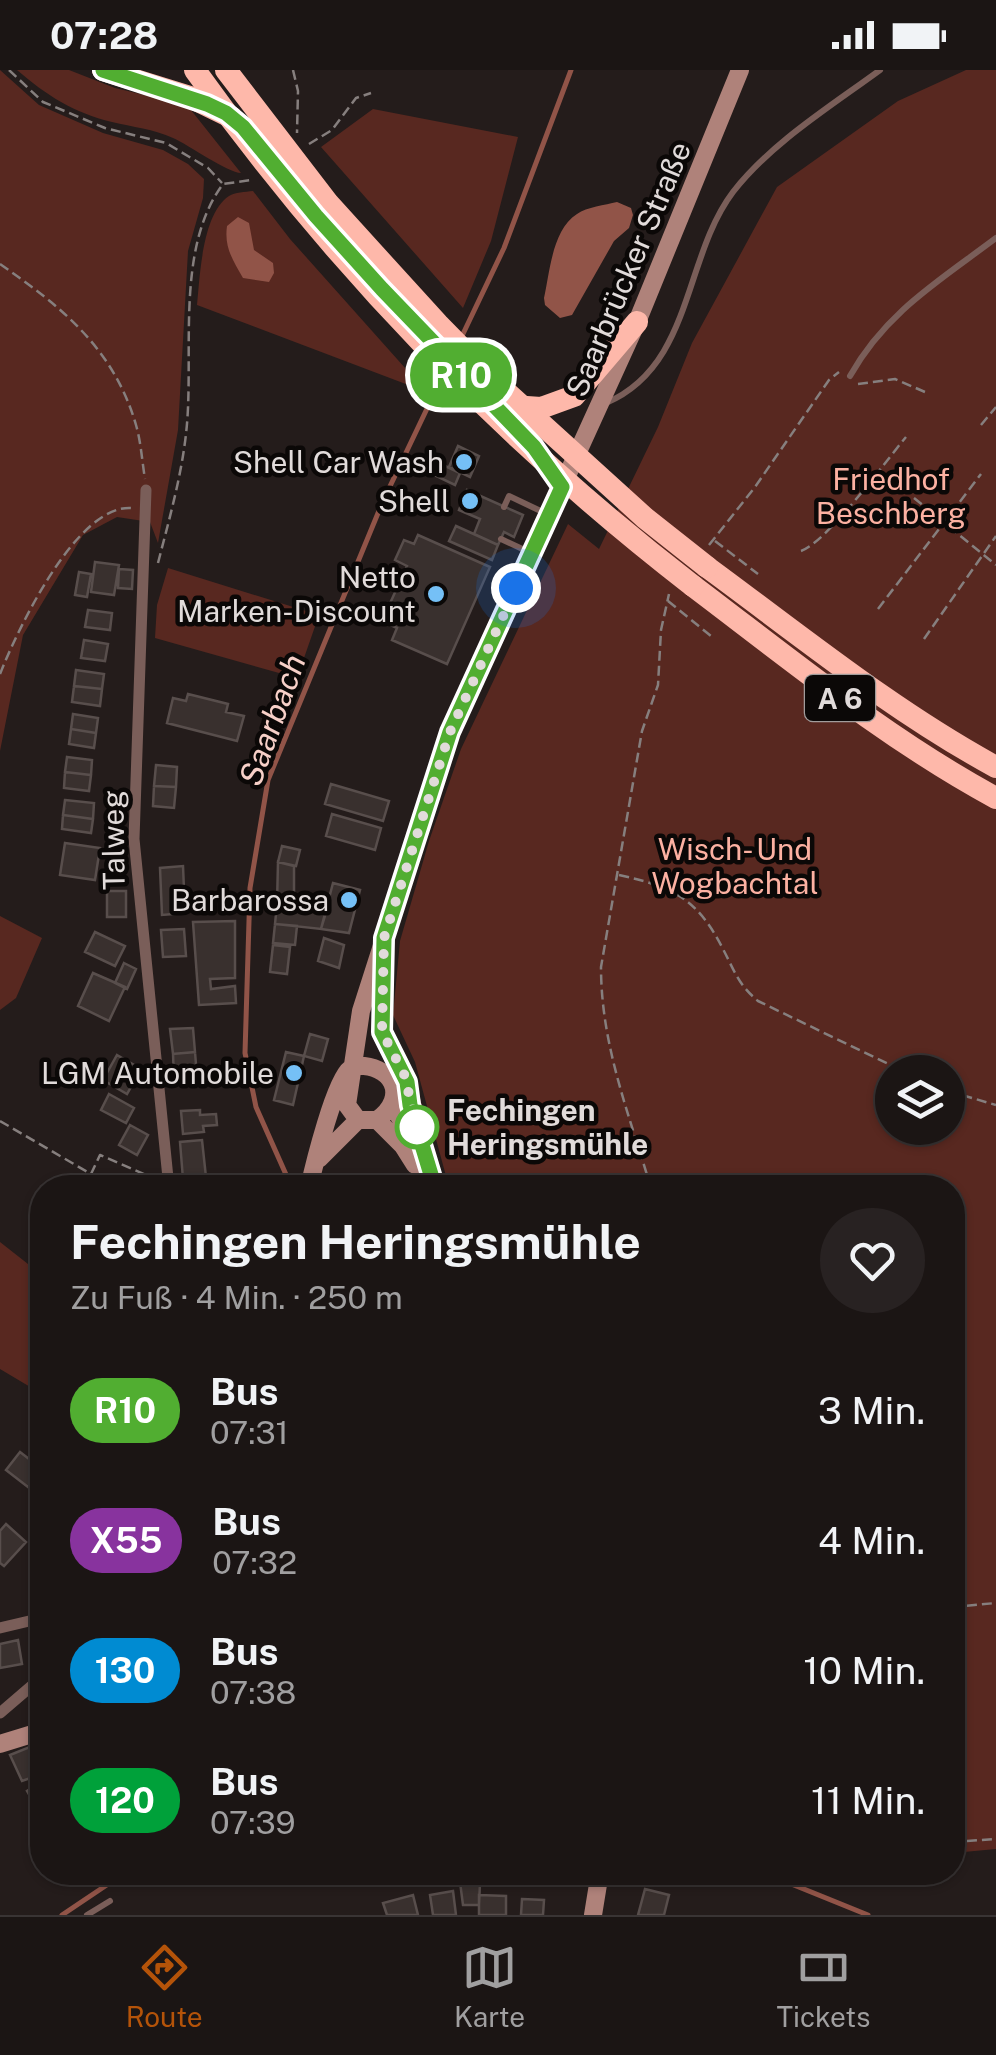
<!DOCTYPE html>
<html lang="de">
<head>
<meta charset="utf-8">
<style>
	:root { --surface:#1b1514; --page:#282222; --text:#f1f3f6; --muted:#a09fa0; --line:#393434; --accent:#b45309 }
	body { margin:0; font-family:"Public Sans",sans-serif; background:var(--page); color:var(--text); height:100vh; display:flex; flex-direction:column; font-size:38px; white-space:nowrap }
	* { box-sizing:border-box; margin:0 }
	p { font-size:32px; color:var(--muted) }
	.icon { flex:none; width:55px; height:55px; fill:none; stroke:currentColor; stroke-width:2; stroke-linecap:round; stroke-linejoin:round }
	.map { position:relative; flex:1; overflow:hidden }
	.sheet { position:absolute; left:30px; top:1105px; width:935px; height:710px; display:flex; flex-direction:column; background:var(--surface); border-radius:40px; box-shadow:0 2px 8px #0004,0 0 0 2px var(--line) }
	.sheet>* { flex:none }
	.badge { padding:0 20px; border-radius:32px; font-size:35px; line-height:65px }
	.fabs { position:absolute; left:875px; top:985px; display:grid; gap:20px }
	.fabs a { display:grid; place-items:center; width:90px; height:90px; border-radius:50%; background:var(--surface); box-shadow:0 2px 8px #0004,0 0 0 2px var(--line); font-size:50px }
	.you { position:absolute; width:50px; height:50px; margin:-25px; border:8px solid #fff; border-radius:50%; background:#1a73e8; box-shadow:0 0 0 15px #1a73e833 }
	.map>.badge { position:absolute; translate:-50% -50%; box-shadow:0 0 0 5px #fff }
	.round { display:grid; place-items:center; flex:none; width:105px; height:105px; border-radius:52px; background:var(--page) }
	.head { display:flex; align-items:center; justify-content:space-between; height:170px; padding:0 40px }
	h1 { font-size:48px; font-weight:700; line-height:75px }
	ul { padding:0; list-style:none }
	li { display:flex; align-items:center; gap:30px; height:130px; padding:0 40px }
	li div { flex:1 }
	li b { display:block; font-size:38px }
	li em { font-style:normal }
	li .badge { min-width:110px; font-weight:700; text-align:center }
	.status { display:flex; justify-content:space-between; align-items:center; height:70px; padding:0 50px; background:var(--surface); direction:ltr }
	.status svg { height:28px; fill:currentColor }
	.menu { display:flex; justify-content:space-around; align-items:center; height:140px; border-top:2px solid var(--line); background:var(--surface); font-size:28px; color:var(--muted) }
	.menu a { display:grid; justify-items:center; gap:5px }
	.menu .on { color:var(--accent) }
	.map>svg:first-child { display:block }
	.green { fill:#582820; fill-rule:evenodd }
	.water { fill:#915448 }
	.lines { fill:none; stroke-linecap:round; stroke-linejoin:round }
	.stream { stroke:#915448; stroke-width:5 }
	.building { fill:#39302e; stroke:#584e4c; stroke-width:2.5 }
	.path { stroke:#867f7e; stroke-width:2.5; stroke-dasharray:10 5; stroke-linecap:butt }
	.lane { stroke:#7a5e59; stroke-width:6 }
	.street { stroke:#7a5e59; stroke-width:11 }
	.secondary { stroke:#af827a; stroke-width:18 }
	.highway { stroke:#feb8aa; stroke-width:22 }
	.highway-bridge { stroke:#feb8aa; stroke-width:22 }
	.line-casing { stroke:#fff; stroke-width:22 }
	.line { stroke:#51ae31; stroke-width:15 }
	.walk { stroke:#e1dbda; stroke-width:10; stroke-dasharray:0 18 }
	.poi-dot { fill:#75c0f6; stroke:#0b0807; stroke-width:4 }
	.stop-dot { fill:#fff; stroke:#51ae31; stroke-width:5 }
	.labels { text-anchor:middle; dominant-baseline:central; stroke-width:9; stroke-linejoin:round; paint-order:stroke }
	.shield { fill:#0b0807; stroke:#a19c9b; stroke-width:2.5 }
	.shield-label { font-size:28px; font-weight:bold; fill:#e1dbda }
	.street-label { font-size:30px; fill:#e1dbda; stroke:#0b0807 }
	.poi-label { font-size:30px; fill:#e1dbda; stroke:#0b0807; text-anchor:end }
	.park-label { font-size:30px; fill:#fcb1a2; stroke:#0b0807 }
	.stop-label { font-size:30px; font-weight:bold; fill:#e1dbda; stroke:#0b0807; text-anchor:start }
	.water-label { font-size:32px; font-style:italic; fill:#f7d0c8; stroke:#0b0807 }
</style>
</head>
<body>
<div class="status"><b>07:28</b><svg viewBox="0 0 49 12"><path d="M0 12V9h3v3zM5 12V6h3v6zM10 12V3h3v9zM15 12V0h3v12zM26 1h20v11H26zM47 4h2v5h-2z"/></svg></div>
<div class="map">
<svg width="996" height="1845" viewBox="0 0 996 1845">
	<rect width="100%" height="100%" fill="#241c1b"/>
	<path class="green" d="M0,0l39,35 64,28 60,17 25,14 16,15 -1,19 -15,53 -10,179 -20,113 -8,-21 -33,-5 -34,18 -60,100 -23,116z
		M17,0h52l46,18 72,17 54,68c-13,0 -52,-28 -68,-35 -19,-9 -41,-11 -61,-16 -38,-9 -66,-27 -95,-52z
		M966,0h30v1779l-43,4 -1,-665 -503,-1 -34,-125 -22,-47 7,-74 29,-100 32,-92 107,-225 31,25 59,-122 34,-84 85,-156 121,-86zM892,1002h56v56h-56z
		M373,39l145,28 -27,104 -28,67 -142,-161z
		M253,121l37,48 124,139 -3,8 -214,-81c3,-29 5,-91 32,-109 6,-4 16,-4 24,-5z
		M168,498l151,47 -22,63 -142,-40 2,-33z
		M0,846l42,22 -26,60 -16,12z
		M0,1172l42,33v119l-42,-25z"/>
	<path class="water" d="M617,132l14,6 2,7 -4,13 -15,13 -42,74 -12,3 -15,-13 -1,-7c6,-26 8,-68 33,-84 10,-7 28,-9 40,-12z
		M238,147l11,6 5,27 19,13 1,10 -5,9 -26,-4c-10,-18 -19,-30 -16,-52z"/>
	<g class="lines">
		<path class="stream" d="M462,266l42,-88 67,-178
			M292,1118l-36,-81 -11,-54 5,-165 18,-108 115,-279 61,-128
			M762,1802l106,43
			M62,1845l64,-43"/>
	</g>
	<path class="building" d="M458,376l21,10 -9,21 -21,-10z
		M441,394l19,9 -5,12 -19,-9z
		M467,420l56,25 -9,22 -10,-5 -6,13 -24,-11 6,-15 -21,-9z
		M456,456l42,19 -6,15 -43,-19z
		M418,465l72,32 -43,97 -55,-24 5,-12 -15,-7 25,-55 -12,-6 9,-20 10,4z
		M95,492l24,3 -5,30 -23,-3z
		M119,499l14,1 -1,19 -14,-1z
		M79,502l12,2 -4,23 -12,-2z
		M88,540l24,3 -2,17 -25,-3z
		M84,570l24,4 -3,17 -24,-3z
		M76,600l28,4 -2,15 -28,-3z
		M74,616l28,3 -2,17 -28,-4z
		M188,624l40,10 -2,8 18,4 -7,25 -70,-18 6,-25 13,3z
		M73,644l25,4 -2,15 -25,-4z
		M71,659l25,4 -2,15 -25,-4z
		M67,687l25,3 -1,15 -26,-3z
		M156,695l21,2 -1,20 -22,-1z
		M65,702l26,3 -2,16 -25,-3z
		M331,714l58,17 -6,20 -58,-17z
		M154,716l22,1 -2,21 -21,-2z
		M65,730l29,3 -1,16 -30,-4z
		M332,744l49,14 -6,22 -49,-14z
		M63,745l30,4 -2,14 -29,-4z
		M65,773l35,5 -5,32 -35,-5z
		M282,776l18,4 -4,16 -18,-4z
		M278,792l16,4v39l-17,-1z
		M183,796l2,47 -23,2 -2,-47z
		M333,813l27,7 -11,43 -28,-4z
		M107,821h19v26h-19z
		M277,834l50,5 -6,20 -46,-5z
		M235,851v57l-25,1 1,10 24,-3 1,17 -37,2 -6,-83z
		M275,854l22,2 -2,19 -22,-2z
		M184,859l2,27 -23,1 -2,-27z
		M95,862l30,14 -10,20 -30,-14z
		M324,868l20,7 -5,23 -21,-7z
		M273,875l17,2 -3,27 -17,-2z
		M124,893l12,6 -9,20 -12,-6z
		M93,903l32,14 -16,34 -31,-15z
		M193,958l2,24 -22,2 -3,-25z
		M310,964l18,5 -6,22 -18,-5z
		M195,982l2,25 -23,2 -1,-25z
		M286,982l18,4 -11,49 -19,-5z
		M117,985l24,14 -14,25 -24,-14z
		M109,1024l25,14 -8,15 -25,-13z
		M200,1040v5l16,-1 1,11 -14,1 1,6 -21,2 -2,-23z
		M130,1055l18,10 -11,20 -18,-10z
		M202,1070l4,37 -23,2 -3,-37z
		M20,1382l22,17 -14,18 -22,-17z
		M6,1454l20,18 -22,24 -4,-3v-32z
		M18,1570l4,24 -22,4v-24z
		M42,1672v32l-20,7 -12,-26z
		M38,1714l4,7v26l-15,-26z
		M460,1812l20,1 -1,22h-16z
		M645,1819l24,6 -5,20h-26z
		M453,1821l3,24h-23l-3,-20z
		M413,1825l5,20h-31l-4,-12z
		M479,1825l27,1v19h-27z
		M522,1829l22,1 -1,15h-22z"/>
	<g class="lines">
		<path class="path" d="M9,0l34,32 62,26 61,15 42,25 14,15
			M293,0l5,21 -1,42
			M309,74l23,-14 24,-32 15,-5
			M0,194c62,43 114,85 136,161 5,17 6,36 9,54
			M858,314l37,-5 30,13
			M981,355l15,-18
			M914,428l82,67
			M715,471l43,33
			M709,475l46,-58 74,-107 10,-8
			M801,481c26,-9 84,-89 105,-114
			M158,493c11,-43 23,-85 28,-129 9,-78 -12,-184 37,-250l28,-4
			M668,531l43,35
			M878,539l103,-135
			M924,569l72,-103
			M0,604c17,-43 76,-169 131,-166
			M619,805c54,12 78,23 104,74 12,23 15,35 35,52l147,71
			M948,1021l48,14
			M0,1051l91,53 9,-19 53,23
			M378,1118l2,-12
			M651,1118c-22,-74 -50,-143 -50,-221l41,-236 16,-46 3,-55 8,-36
			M952,1537l44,-4
			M952,1772l44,-3"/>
		<path class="lane" d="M850,306c36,-64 89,-95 146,-138
			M606,333c87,-37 77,-145 127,-211 38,-49 98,-86 147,-122
			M504,437l5,-11 38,18
			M501,469l30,14
			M87,1845l23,-14"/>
		<path class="street" d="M146,420l-12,349 35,349
			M35,1440l7,-9
			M0,1558l42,-10
			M0,1643l42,-36"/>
		<path class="secondary" d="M382,900l1,62 24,50 20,86
			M354,996c38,-3 56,30 23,54h-19l-11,-15 14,-94 89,-278 187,-411 103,-252
			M392,1035l22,35 21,48
			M377,1050l26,26 12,19
			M319,1089l39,-39
			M309,1118c5,-23 26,-108 41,-119
			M0,1674l42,-13
			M593,1845l7,-43"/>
		<path class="highway" d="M103,0l87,27 41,20
			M512,336l29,2 33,-12 63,-74
			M707,497c94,69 186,144 289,200
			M693,516c98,74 194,153 303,212"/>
		<path class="highway-bridge" d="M195,0c140,196 308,369 498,516
			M226,0l102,133 110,121 55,56 152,138 62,49"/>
	</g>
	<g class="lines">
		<defs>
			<path id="line" d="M103,0l104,34 19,9 17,14 73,89 66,73 152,158 28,40 -112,245 -66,206 -2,94 25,50 3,23 25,83"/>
		</defs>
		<use href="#line" class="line-casing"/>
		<use href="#line" class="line"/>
		<path class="walk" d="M417,1057l-13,-53 -22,-42 2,-94 66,-206 66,-144"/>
	</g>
	<g class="poi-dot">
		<circle cx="464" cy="392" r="10"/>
		<circle cx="470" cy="431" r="10"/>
		<circle cx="436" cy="524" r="10"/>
		<circle cx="349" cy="830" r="10"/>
		<circle cx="294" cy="1003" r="10"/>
	</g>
	<circle class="stop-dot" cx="417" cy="1057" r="20"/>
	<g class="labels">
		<rect class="shield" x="805" y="605" width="70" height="46" rx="8"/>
		<g class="shield-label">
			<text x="840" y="628">A 6</text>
		</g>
		<g class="street-label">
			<text transform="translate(628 199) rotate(-67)">Saarbrücker Straße</text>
			<text transform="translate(113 770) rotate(-91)">Talweg</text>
		</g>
		<g class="poi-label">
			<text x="444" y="392">Shell Car Wash</text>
			<text x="450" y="431">Shell</text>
			<text x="416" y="507">Netto<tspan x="416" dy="34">Marken-Discount</tspan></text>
			<text x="329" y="830">Barbarossa</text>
			<text x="274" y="1003">LGM Automobile</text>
		</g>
		<g class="park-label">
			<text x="891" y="409">Friedhof<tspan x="891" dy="34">Beschberg</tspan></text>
			<text x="735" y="779">Wisch- Und<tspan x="735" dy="34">Wogbachtal</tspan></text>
		</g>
		<g class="stop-label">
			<text x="447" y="1040">Fechingen<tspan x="447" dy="34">Heringsmühle</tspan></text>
		</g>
		<g class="water-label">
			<text transform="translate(272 650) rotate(-70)">Saarbach</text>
		</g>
	</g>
</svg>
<div class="fabs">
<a><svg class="icon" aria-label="layers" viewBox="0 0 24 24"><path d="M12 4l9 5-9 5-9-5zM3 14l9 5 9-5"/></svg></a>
</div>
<div class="you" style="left:516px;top:518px"></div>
<b class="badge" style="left:461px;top:305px;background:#51ae31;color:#fff">R10</b>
<section class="sheet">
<div class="head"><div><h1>Fechingen Heringsmühle</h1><p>Zu Fuß · 4 Min. · 250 m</p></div><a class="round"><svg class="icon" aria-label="heart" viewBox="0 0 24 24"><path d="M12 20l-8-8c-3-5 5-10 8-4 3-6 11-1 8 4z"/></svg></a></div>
<ul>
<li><span class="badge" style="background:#51ae31;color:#fff">R10</span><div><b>Bus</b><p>07:31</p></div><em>3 Min.</em></li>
<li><span class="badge" style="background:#88339e;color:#fff">X55</span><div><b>Bus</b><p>07:32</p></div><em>4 Min.</em></li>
<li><span class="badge" style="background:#008bd2;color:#fff">130</span><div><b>Bus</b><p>07:38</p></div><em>10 Min.</em></li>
<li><span class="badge" style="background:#00a13a;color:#fff">120</span><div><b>Bus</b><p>07:39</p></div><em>11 Min.</em></li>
</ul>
</section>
</div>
<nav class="menu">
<a class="on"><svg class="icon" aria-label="directions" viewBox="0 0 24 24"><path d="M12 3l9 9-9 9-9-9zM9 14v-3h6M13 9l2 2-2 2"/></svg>Route</a>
<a><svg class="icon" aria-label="map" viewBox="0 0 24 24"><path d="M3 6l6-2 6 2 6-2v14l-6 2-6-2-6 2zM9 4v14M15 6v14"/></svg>Karte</a>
<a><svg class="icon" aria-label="tickets" viewBox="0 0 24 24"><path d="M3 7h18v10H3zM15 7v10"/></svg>Tickets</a>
</nav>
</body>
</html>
